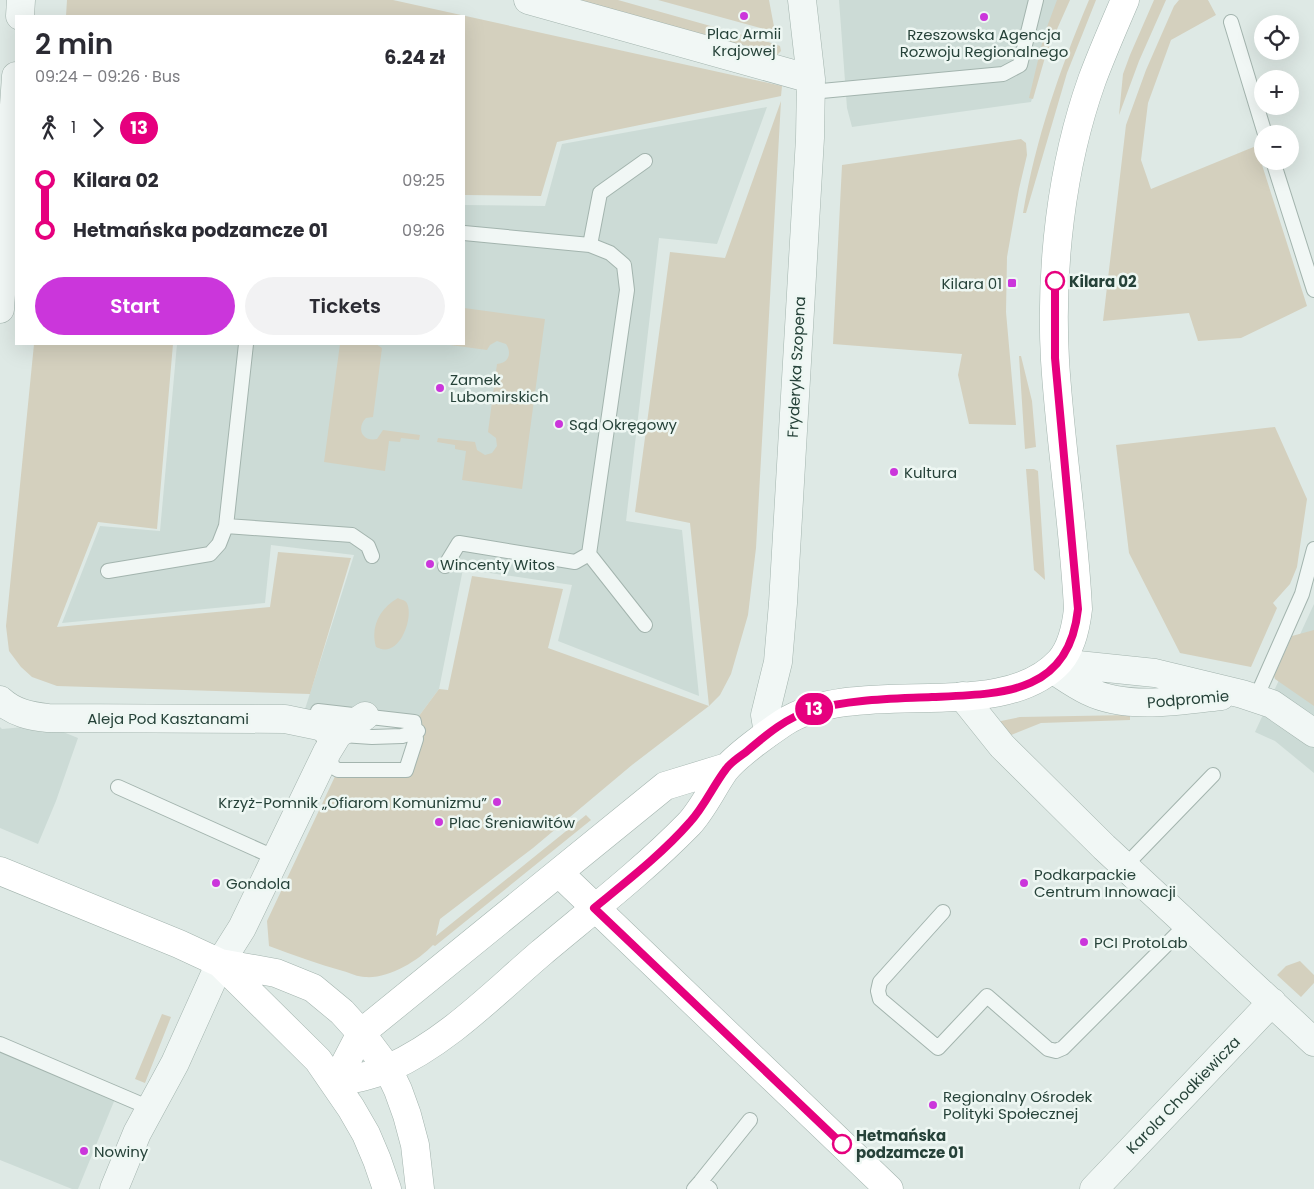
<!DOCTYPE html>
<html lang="en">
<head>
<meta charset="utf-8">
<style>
	:root { --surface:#fff; --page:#f2f2f3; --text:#2b2b33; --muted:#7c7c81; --accent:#cb36db }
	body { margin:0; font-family:Poppins,sans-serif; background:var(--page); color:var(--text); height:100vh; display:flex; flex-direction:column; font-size:19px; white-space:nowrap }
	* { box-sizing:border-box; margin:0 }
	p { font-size:16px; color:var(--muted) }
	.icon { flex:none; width:28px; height:28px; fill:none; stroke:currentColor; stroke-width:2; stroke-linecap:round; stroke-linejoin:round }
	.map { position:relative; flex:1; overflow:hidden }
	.details { position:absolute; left:15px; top:15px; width:450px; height:330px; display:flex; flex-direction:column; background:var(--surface); border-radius:0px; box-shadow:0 5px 20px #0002 }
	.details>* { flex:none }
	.badge { padding:0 10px; border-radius:16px; font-size:18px; line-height:32px }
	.controls { position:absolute; left:1254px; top:15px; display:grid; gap:10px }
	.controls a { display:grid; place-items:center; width:45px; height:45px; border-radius:50%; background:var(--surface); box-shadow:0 5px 20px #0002; font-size:25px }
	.map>.badge { position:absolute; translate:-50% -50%; box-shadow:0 0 0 2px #fff }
	.legs { display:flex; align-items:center; gap:8px; height:55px; padding:0 20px; font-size:16px }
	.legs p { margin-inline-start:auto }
	.overview { display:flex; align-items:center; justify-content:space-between; height:85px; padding:0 20px }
	h1 { font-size:28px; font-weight:600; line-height:38px }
	.button { display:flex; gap:10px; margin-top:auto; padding:10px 20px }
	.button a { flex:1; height:58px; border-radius:30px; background:var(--accent); color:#fff; font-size:20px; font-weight:600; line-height:58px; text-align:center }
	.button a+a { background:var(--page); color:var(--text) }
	ul { padding:0 20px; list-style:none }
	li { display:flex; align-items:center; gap:18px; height:50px; font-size:19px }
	li i { display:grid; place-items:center; width:8px; height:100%; margin:0 6px; background:currentColor }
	li i::after { content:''; width:12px; height:12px; margin:-6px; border:4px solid; border-radius:50%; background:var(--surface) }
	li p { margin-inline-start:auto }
	li:first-child i { background:linear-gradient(#0000 50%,currentColor 0) }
	li:last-child i { background:linear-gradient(currentColor 50%,#0000 0) }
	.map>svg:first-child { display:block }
	.built { fill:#ccdbd6 }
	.green { fill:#d4d0be }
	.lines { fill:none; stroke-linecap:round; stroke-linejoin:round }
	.lane-casing { stroke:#a3b4ae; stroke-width:16 }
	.street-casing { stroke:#a3b4ae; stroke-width:29 }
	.secondary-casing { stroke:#a3b4ae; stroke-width:29 }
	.lane { stroke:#f1f7f5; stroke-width:14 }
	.street { stroke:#f1f7f5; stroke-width:28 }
	.secondary { stroke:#fff; stroke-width:28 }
	.line-1-casing { stroke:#fff; stroke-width:11 }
	.line-1 { stroke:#e6007e; stroke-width:8 }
	.poi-dot { fill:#cb36db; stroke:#eef7f3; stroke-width:2 }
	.stop-1-dot { fill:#fff; stroke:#e6007e; stroke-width:2.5 }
	.labels { text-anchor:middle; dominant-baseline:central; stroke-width:5; stroke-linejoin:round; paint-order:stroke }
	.poi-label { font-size:15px; fill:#264239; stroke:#eef7f3; text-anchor:start }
	.stop-label { font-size:15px; font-weight:bold; fill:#264239; stroke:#eef7f3; text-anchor:start }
	.street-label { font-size:15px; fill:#264239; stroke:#eef7f3 }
</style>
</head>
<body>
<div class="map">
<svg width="1314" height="1189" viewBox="0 0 1314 1189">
	<rect width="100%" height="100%" fill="#dee9e5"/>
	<path class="built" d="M839,0h227l-21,51 -14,51 -179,25 -5,-19z
		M767,107l-50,137 -58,-6 -33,283 56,9 17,166 -141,-55 14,-56 -109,-16 -24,120 -23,31 -9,1 -102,-12 49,-154 -83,-10 -6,58 -203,20 38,-97 60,5 17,-187h287v-139l81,1 17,-62z
		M1314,604v169l-39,-32 -20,-9z
		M46,725l32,13 -22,63 -18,43 -38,-16v-101l2,2z
		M0,1052l115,47 -37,90h-6l-72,-29z"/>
	<path class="green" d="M67,0h326l389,86 -1,10 -224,46 -16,54 -77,-1v-179h-398z
		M579,0h39l157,44 5,2 1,5 -4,4 -5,-1z
		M658,0h111l6,32z
		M1057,0h13l-24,54 -13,45 -4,-1 15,-63z
		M1089,0h7l-29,73 -41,140h-3c13,-75 36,-142 66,-213z
		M1154,0h12l-27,61 -20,54 4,-41 7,-19z
		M1179,0h29l8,15 -45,25 -23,63 -7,57 10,29 105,-43 51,160 -66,32 -43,3 -9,-28 -86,8 23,-196 20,-55 28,-64z
		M781,101l-25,447 -8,67 -17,59 -11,21 -11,11 -77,59 -99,83 -93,71 -4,17 150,-121 5,5 -156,126 -2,-1c-15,16 -45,34 -68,32 -7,0 -15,-4 -22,-6 -25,-7 -50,-16 -74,-25l-2,-25 71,-151 68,-1 10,-49 23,-31 9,1 24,-114 91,13 -15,59 161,58 -19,-183 -55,-11 35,-260 55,6z
		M1021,139l5,4 1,12 -8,34 -12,68 -1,55 10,113 -47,-1 -11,-49 4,-21 -129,-10 9,-179z
		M464,308l81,11 -23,170 -60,-9 4,-29 -11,-2v-4l-18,-3 1,-4 37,4 2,8 8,5 7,-2 5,-7 -1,-8 -8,-6 9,-68c12,-1 15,-11 9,-20l-9,-3 -7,4 -3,5 -37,-5v-1h14z
		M34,344h139l-16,185 -59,-7 -41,105 213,-20 8,-55 73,6 -41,136 -253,-8 -25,-9 -11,-10 -12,-16 -3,-25z
		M340,344h36l6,4 -9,69 -7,1c-10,10 -4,24 11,21l6,-9 37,5 -1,5 -18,-2 -1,4 -11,-1 -4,30 -61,-9z
		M1019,356h2l11,45 4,46 -11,2z
		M1275,427l32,72 -10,68 -7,17 -17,19 4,5 -26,59 -71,-14 -51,-100 -13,-108z
		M1026,469h8l4,2 7,109 -11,-10z
		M398,598c1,1 6,2 7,3 11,8 -3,60 -29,46 -6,-20 4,-39 22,-49z
		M1314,630v76l-39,-27 -1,-3 18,-40z
		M1130,715v5l-89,3 -35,14 -9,-12 4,-4 19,-4z
		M1300,961l14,14v8l-13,14 -24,-22 9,-9z
		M162,1014l9,3 -26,66 -10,-4z"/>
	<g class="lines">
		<defs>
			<path id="lane" d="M1231,22l34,112
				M811,92l192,-18 17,-9 16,-65
				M1273,161l41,129
				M590,245l10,-52 45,-32
				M246,344l-20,182 126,9 16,11 4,10
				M589,554l56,71
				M445,566l14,-23 116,19 14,-8 38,-264 -3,-25 -14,-12 -20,-8 -126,-12
				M108,571l102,-17 9,-10 7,-18
				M1256,698l46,-104 12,-45
				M318,711l96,11 2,17 -10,31h-68l-5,-3 -14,-41z
				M342,735l30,2 30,-1 16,-5
				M118,787l158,71
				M1124,867l89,-92
				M943,912l-63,70 -2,9 2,8 58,49 49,-52 61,53 8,2 7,-3 124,-124
				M0,1044l150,64
				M701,1181l49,-61
				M694,1189l7,-8 9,8"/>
			<path id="street" d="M528,0l283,79
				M20,16l1,-16
				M0,309l16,-233
				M1052,669l26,-4 77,8 87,21 30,10 42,29
				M1052,669c11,7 23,16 36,22 38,19 91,10 133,5
				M962,696l40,50 102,101 210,195
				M0,700c14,13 30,16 48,18l237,1 34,7 19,8
				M768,733l-3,-18 13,-53 5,-59 27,-465 1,-59 -9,-79
				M114,1189l23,-56 38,-70 45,-100 22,-35 85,-176 11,-18 27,-18
				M1094,1189l178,-187"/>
			<path id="secondary" d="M0,871l179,73 41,19 56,10 37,15 29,24 19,21 27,36 10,21 9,25 8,30 5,44
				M559,873l330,316
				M220,963l98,97 33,48 15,26 11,26 10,29
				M335,1083c17,-4 38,-7 54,-15 58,-26 104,-74 152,-115 50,-42 102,-82 148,-129 14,-15 24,-37 36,-54 11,-14 43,-37 58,-47 77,-50 217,4 277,-62 12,-14 16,-34 18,-52 -4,-83 -18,-166 -23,-249 -5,-91 6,-193 37,-280 10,-27 22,-54 33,-80
				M335,1083l26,-50 304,-247 62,-19"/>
		</defs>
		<use href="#lane" class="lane-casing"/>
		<use href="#street" class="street-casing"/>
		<use href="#secondary" class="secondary-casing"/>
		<use href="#lane" class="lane"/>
		<use href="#street" class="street"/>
		<use href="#secondary" class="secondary"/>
	</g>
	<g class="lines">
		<defs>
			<path id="line-1" d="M842,1144l-248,-236c33,-27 68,-54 96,-86 14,-15 23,-36 36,-53 5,-7 13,-12 20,-17 20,-17 41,-35 66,-42 39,-11 80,-11 120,-13 69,-3 137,-2 146,-88l-23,-251v-77"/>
		</defs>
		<use href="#line-1" class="line-1-casing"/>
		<use href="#line-1" class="line-1"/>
	</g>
	<g class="poi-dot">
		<circle cx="744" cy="16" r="5"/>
		<circle cx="984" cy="17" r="5"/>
		<rect x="1007" y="278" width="10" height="10" rx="2.5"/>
		<circle cx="440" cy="388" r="5"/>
		<circle cx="559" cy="424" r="5"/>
		<circle cx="894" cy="472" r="5"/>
		<circle cx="430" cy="564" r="5"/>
		<circle cx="497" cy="802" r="5"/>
		<circle cx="439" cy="822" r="5"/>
		<circle cx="216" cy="883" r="5"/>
		<circle cx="1024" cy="883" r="5"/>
		<circle cx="1084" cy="942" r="5"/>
		<circle cx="933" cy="1105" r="5"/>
		<circle cx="84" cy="1151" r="5"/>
	</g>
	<g class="stop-1-dot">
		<circle cx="1055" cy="281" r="9"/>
		<circle cx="842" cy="1144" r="9"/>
	</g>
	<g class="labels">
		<g class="poi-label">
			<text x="744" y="33" text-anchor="middle">Plac Armii<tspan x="744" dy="17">Krajowej</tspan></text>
			<text x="984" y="34" text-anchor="middle">Rzeszowska Agencja<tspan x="984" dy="17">Rozwoju Regionalnego</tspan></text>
			<text x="1002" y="283" text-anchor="end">Kilara 01</text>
			<text x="450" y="379">Zamek<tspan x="450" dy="17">Lubomirskich</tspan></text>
			<text x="569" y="424">Sąd Okręgowy</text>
			<text x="904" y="472">Kultura</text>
			<text x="440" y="564">Wincenty Witos</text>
			<text x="487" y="802" text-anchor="end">Krzyż-Pomnik „Ofiarom Komunizmu”</text>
			<text x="449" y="822">Plac Śreniawitów</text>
			<text x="1034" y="874">Podkarpackie<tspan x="1034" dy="17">Centrum Innowacji</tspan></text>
			<text x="226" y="883">Gondola</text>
			<text x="1094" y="942">PCI ProtoLab</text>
			<text x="943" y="1096">Regionalny Ośrodek<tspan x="943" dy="17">Polityki Społecznej</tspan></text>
			<text x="94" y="1151">Nowiny</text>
		</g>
		<g class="stop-label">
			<text x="1069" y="281">Kilara 02</text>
			<text x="856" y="1135">Hetmańska<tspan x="856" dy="17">podzamcze 01</tspan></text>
		</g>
		<g class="street-label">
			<text transform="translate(796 367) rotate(-87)">Fryderyka Szopena</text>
			<text transform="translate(1188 699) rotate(-5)">Podpromie</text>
			<text x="168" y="718">Aleja Pod Kasztanami</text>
			<text transform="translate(1183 1095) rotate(-46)">Karola Chodkiewicza</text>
		</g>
	</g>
</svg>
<div class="controls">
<a><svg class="icon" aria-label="locate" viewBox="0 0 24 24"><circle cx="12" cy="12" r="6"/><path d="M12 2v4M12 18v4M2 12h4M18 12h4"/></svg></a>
<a>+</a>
<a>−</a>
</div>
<b class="badge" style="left:814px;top:709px;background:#e6007e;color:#fff">13</b>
<section class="details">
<div class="overview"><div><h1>2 min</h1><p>09:24 – 09:26 · Bus</p></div><b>6.24 zł</b></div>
<div class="legs"><svg class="icon" aria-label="walk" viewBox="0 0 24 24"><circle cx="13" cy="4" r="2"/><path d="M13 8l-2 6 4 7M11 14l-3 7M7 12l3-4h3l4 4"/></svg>1<svg class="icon" aria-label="forward" viewBox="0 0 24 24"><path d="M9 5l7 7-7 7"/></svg><b class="badge" style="background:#e6007e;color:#fff">13</b></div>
<ul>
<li><i style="color:#e6007e"></i><b>Kilara 02</b><p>09:25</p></li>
<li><i style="color:#e6007e"></i><b>Hetmańska podzamcze 01</b><p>09:26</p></li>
</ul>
<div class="button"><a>Start</a><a>Tickets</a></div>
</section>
</div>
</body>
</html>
